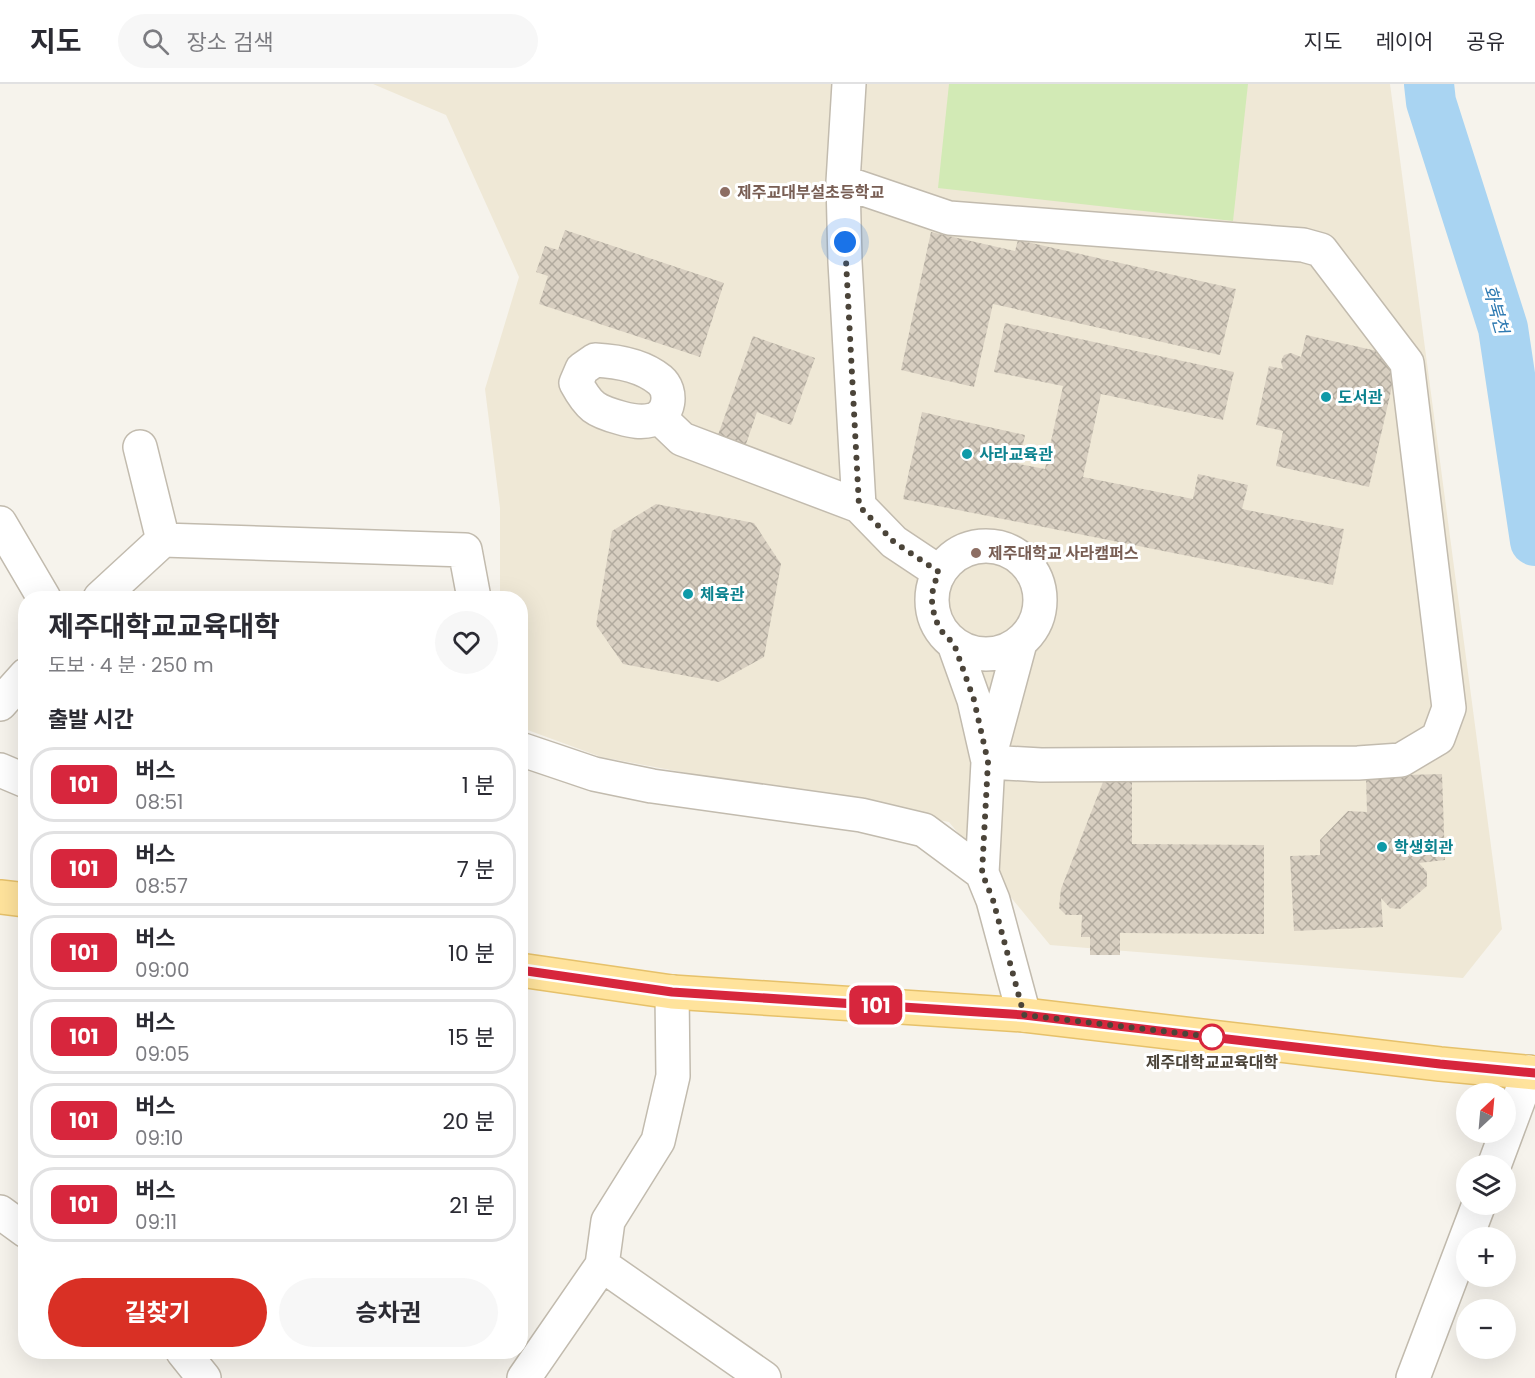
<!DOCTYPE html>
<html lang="ko">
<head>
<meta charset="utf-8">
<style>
	:root { --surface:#fff; --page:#f7f7f7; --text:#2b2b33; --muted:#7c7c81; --line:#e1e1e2; --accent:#d93025 }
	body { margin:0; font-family:Poppins,"Noto Sans KR",sans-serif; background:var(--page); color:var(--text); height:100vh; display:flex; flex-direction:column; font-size:22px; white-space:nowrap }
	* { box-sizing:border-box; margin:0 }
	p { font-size:20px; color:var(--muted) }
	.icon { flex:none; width:33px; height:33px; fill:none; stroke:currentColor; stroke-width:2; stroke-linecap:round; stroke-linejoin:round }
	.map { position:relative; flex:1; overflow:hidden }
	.sheet { position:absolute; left:18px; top:507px; width:510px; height:768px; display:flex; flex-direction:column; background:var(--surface); border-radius:24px; box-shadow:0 6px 24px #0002 }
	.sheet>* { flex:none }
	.badge { padding:0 12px; border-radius:9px; font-size:21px; line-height:39px }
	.needle { width:39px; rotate:26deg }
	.fabs { position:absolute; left:1456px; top:999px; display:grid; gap:12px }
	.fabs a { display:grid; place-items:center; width:60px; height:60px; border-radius:50%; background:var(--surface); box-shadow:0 6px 24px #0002; font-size:30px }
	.you { position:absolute; width:30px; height:30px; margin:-15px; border:4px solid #fff; border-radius:50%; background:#1a73e8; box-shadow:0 0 0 9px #1a73e833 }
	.map>.badge { position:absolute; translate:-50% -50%; box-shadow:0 0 0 3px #fff }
	h2 { padding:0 30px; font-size:22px; line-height:54px }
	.round { display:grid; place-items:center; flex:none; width:63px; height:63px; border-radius:32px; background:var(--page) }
	.overview { display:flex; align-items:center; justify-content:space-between; height:102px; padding:0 30px }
	h1 { font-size:28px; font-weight:700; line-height:45px }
	.button { display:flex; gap:12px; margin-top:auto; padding:12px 30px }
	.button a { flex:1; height:69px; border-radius:36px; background:var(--accent); color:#fff; font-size:24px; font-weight:700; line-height:69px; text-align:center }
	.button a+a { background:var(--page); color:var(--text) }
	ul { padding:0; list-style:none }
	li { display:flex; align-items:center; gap:18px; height:75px; margin:0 12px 9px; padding:0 18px; border:3px solid var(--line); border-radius:24px }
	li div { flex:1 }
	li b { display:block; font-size:22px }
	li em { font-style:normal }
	li .badge { min-width:66px; font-weight:700; text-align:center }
	header { display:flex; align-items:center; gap:36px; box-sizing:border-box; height:84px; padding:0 30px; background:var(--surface); border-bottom:2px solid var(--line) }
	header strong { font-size:28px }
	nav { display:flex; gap:33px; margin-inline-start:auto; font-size:21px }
	.search { width:420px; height:54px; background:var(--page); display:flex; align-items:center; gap:15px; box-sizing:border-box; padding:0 21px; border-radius:33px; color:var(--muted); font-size:22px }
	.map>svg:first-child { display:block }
	.education { fill:#efe8d6 }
	.green { fill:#d2eab5 }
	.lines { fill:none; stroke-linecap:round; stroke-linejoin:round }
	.river { stroke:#a9d4f2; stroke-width:50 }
	.building { fill:url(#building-cross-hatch) }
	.minor-casing { stroke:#c2bbae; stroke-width:36 }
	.major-casing { stroke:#e6c16a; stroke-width:36 }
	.minor { stroke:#fff; stroke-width:33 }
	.major { stroke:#ffe39c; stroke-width:33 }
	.line-casing { stroke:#fff; stroke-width:14 }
	.line { stroke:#d7263d; stroke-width:9 }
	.walk { stroke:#4b4439; stroke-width:6; stroke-dasharray:0 10.8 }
	.education-dot { fill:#8d6e63; stroke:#fff; stroke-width:2 }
	.culture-dot { fill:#0f9aa8; stroke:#fff; stroke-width:2 }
	.stop-dot { fill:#fff; stroke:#d7263d; stroke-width:3 }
	.labels { text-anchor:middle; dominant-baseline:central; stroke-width:6; stroke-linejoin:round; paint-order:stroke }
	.education-label { font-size:16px; font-weight:bold; fill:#785e54; stroke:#fff; text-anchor:start }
	.culture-label { font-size:16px; font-weight:bold; fill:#0d838f; stroke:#fff; text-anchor:start }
	.stop-label { font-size:16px; font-weight:bold; fill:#4b4439; stroke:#fff }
	.water-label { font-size:18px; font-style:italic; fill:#2e7ab2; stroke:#fff }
</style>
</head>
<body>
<header>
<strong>지도</strong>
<div class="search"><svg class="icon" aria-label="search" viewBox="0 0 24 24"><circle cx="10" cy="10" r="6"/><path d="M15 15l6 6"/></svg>장소 검색</div>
<nav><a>지도</a><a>레이어</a><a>공유</a></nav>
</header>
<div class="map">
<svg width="1535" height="1294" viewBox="0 0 1535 1294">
	<defs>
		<pattern id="building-cross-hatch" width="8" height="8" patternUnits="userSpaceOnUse" patternTransform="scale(1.5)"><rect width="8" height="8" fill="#d8cfc1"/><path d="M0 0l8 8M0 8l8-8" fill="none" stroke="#b1aa9e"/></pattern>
	</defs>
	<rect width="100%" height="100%" fill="#f6f3ec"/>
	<path class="education" d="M373,0h1017l112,845 -39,49 -413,-33 -101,-123 -348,-65 -76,-28 -5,-9v-122h-20v-90l-15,-119 34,-112 -73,-162z"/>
	<path class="green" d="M949,0h299l-15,137 -295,-33z"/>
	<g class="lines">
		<path class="river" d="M1429,0l2,18 72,226 32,213"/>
	</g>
	<path class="building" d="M565,146l159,53 -24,74 -161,-53 9,-28 -12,-4 9,-26 13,4z
		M931,148l84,19 3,-11 218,49 -16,66 -227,-51 -19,83 -73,-17z
		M1005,239l229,49 -11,48 -122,-26 -18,83 110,22 5,-25 50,11 -6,24 102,20 -11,56 -430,-86 19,-87 103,23 -6,29 26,5 18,-83 -69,-14z
		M1306,251l93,21 -30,131 -93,-21 7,-35 -27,-6 13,-59 14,3 -2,-8 3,-6 7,-2 10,4z
		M753,252l62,22 -24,67 -34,-13 -12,35 -28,-9z
		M656,420l98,19 27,41 -17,93 -45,25 -96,-18 -27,-39 16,-94z
		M1442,690l3,86 -26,3 8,9v14l-27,23 -10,-1 -9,-10 2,29 -89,4 -4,-75 30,-1v-15l28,-29 19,1 -1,-36z
		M1103,698h29v62l132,1v89l-144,-1v22h-30v-18h-9l1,-22h-16l-7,-7 2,-19z"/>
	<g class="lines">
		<defs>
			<path id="minor" d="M849,0l-6,98 2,80 14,244 35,36 45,30
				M843,98l106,36 354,27 18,5 86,113 42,345 -11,30 -37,22 -43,3 -317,2 -53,-3
				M595,276c21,1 48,6 65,20 13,11 10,36 -8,40 -11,3 -20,1 -31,-2 -26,-7 -32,-11 -45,-35l6,-14z
				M659,333l23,22 177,67
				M140,363l23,93
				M0,439l44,75
				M932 516a54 54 0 1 1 108 0a54 54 0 1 1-108 0Z
				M100,514l63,-58 302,10 9,48
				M954,560l20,56 13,57
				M0,620l26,-29
				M520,665l74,25 58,12 209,29 63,15 58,43 11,27 31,115
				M0,686l26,11
				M982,789l6,-111 32,-119
				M1494,1082l35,-94
				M0,1128l26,19
				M602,1181l162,113
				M183,1268l21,26
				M524,1294l78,-113 6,-44 50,-80 15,-65 -1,-84
				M1413,1294l66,-174"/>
			<path id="major" d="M0,813l26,3
				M520,886l152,22 352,23 416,49 95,9"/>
		</defs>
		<use href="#minor" class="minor-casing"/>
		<use href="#major" class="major-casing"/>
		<use href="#minor" class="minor"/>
		<use href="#major" class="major"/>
	</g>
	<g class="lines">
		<defs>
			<path id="line" d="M520,886l152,22 352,23 416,49 95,9"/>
		</defs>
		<use href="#line" class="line-casing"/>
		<use href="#line" class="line"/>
		<path class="walk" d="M845,158l14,264 35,36 45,30 -6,15 -1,16 3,16 8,14 11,11 20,56 14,62 -6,111 11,27 31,115 188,22"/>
	</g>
	<g class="education-dot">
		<circle cx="725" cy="108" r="6"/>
		<circle cx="976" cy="469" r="6"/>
	</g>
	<g class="culture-dot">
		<circle cx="1326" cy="313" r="6"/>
		<circle cx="967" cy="370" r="6"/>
		<circle cx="688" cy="510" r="6"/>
		<circle cx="1382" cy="763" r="6"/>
	</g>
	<circle class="stop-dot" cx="1212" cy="953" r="12"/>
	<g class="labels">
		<g class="education-label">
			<text x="737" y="108">제주교대부설초등학교</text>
			<text x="988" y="469">제주대학교 사라캠퍼스</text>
		</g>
		<g class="culture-label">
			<text x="1338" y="313">도서관</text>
			<text x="979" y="370">사라교육관</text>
			<text x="700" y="510">체육관</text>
			<text x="1394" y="763">학생회관</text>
		</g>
		<g class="stop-label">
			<text x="1212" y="978">제주대학교교육대학</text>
		</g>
		<g class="water-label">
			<text transform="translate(1496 225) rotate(74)">화북천</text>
		</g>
	</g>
</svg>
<div class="fabs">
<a><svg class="needle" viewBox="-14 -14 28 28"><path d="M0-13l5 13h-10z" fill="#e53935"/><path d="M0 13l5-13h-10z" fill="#7c7c81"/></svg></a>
<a><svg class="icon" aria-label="layers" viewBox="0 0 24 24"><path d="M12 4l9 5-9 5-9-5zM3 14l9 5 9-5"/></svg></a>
<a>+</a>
<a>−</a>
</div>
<div class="you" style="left:845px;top:158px"></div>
<b class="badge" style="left:876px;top:921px;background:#d7263d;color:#fff">101</b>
<section class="sheet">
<div class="overview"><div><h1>제주대학교교육대학</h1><p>도보 · 4 분 · 250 m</p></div><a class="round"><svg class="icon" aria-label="heart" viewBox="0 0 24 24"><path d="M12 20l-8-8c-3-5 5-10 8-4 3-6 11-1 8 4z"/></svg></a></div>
<h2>출발 시간</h2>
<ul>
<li><span class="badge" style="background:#d7263d;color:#fff">101</span><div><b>버스</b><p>08:51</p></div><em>1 분</em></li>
<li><span class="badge" style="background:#d7263d;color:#fff">101</span><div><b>버스</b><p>08:57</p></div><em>7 분</em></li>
<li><span class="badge" style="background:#d7263d;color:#fff">101</span><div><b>버스</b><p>09:00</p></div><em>10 분</em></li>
<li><span class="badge" style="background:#d7263d;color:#fff">101</span><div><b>버스</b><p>09:05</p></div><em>15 분</em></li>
<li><span class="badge" style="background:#d7263d;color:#fff">101</span><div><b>버스</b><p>09:10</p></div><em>20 분</em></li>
<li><span class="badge" style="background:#d7263d;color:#fff">101</span><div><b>버스</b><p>09:11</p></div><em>21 분</em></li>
</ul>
<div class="button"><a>길찾기</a><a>승차권</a></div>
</section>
</div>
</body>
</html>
